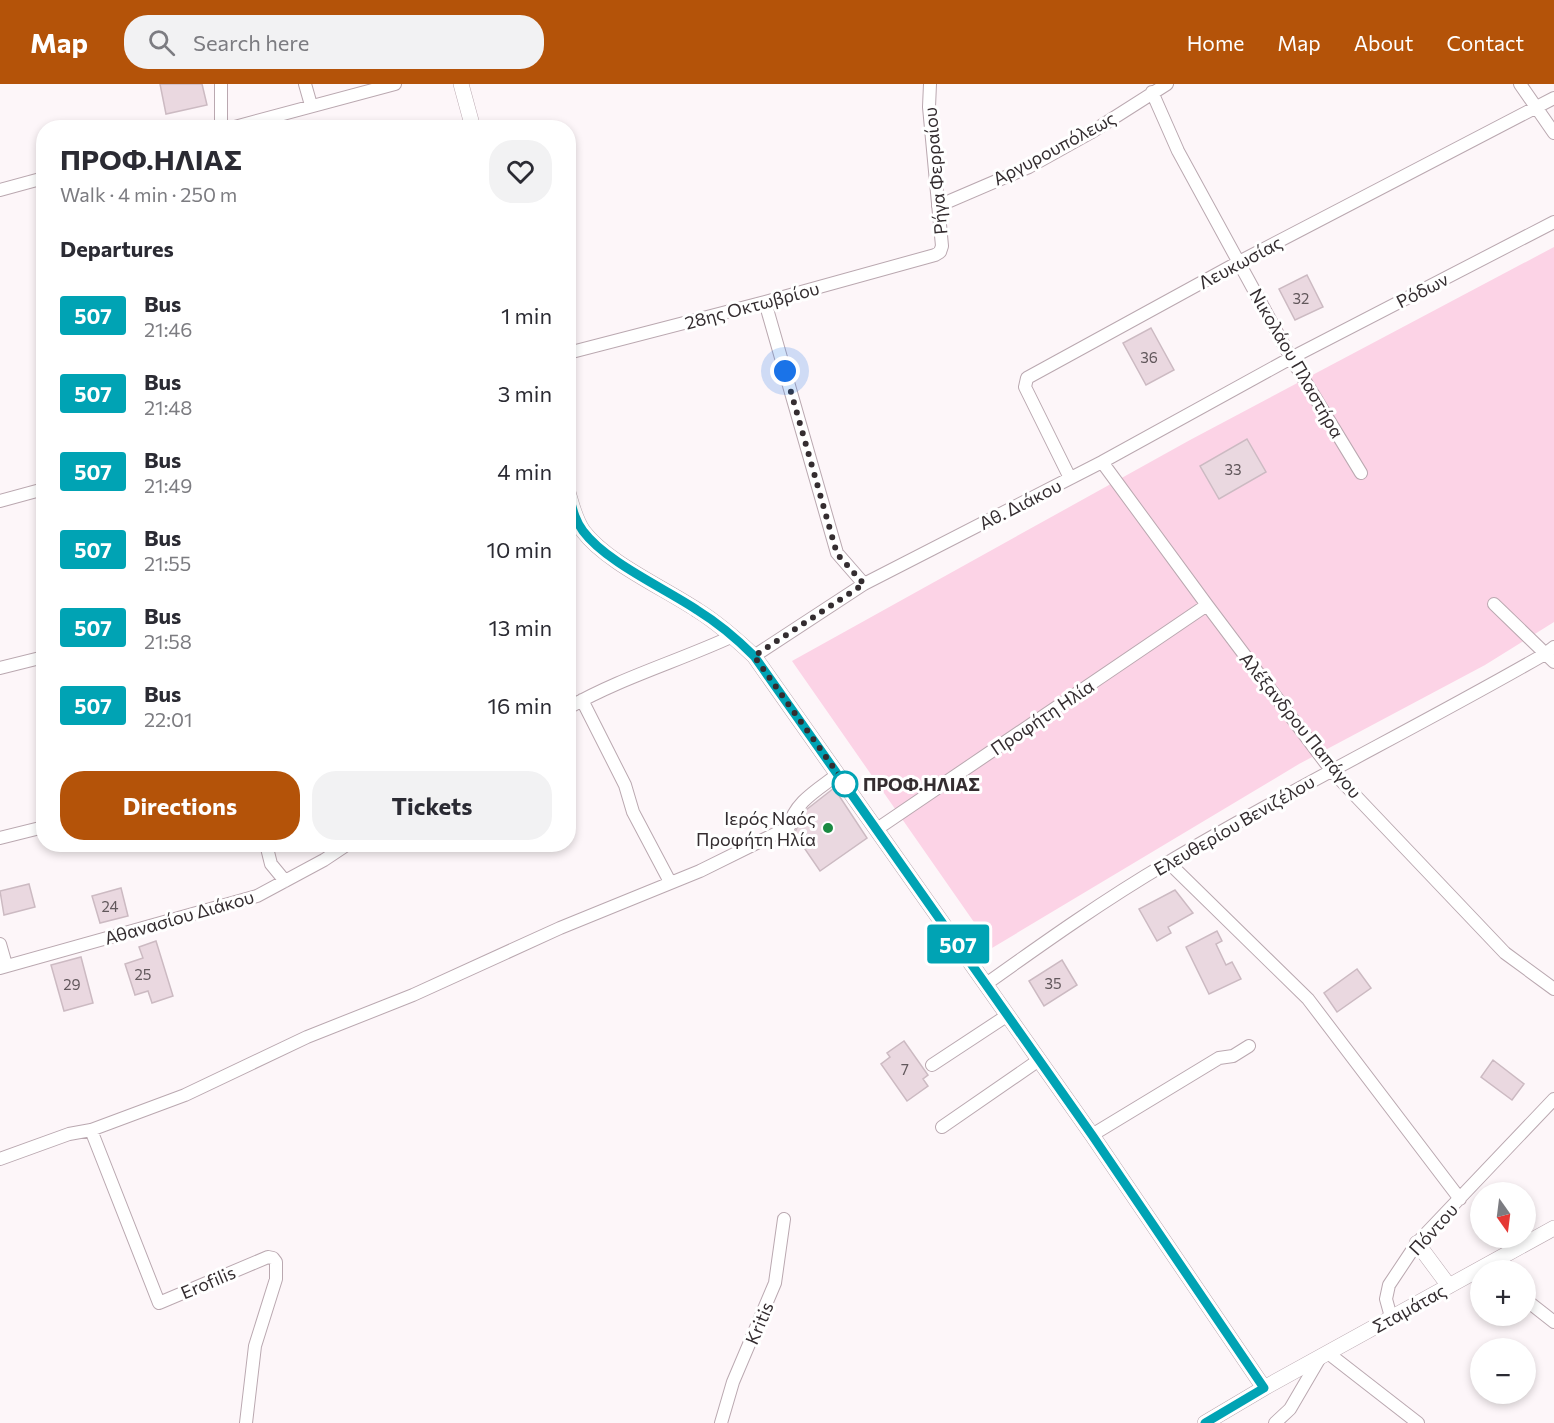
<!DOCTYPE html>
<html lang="en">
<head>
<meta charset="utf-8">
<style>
	:root { --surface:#fff; --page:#f2f2f3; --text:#2b2b33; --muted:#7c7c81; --accent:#b45309 }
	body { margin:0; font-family:Commissioner,sans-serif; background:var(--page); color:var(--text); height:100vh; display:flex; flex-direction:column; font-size:22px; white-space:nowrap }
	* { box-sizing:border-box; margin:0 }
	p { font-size:20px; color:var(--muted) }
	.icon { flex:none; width:33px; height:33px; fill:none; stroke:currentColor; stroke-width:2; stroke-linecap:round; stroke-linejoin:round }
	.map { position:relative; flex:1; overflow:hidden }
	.panel { position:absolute; left:36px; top:36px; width:540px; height:732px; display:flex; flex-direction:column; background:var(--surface); border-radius:24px; box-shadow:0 3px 9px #0003 }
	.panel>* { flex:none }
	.badge { padding:0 12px; border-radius:4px; font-size:21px; line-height:39px }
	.needle { width:39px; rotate:166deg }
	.tools { position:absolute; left:1470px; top:1098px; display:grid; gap:12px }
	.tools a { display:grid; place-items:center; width:66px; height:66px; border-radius:50%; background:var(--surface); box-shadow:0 3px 9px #0003; font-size:30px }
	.you { position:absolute; width:30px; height:30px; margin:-15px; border:4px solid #fff; border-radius:50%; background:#1a73e8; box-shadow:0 0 0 9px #1a73e833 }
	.map>.badge { position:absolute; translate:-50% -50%; box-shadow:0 0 0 3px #fff }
	h2 { padding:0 24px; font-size:22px; line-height:54px }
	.round { display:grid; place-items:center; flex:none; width:63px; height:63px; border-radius:24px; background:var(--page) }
	.headline { display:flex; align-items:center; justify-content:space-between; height:102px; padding:0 24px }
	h1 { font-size:28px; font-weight:700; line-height:45px }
	.action { display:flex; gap:12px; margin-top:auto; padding:12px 24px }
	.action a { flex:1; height:69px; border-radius:24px; background:var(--accent); color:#fff; font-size:24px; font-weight:700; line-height:69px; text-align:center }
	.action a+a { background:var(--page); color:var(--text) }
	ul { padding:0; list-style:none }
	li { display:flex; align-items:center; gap:18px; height:78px; padding:0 24px }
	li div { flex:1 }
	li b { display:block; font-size:22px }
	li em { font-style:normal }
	li .badge { min-width:66px; font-weight:700; text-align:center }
	header { display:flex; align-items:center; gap:36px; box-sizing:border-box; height:84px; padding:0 30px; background:var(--accent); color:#fff }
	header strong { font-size:28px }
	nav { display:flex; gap:33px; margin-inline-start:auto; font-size:21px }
	.search { width:420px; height:54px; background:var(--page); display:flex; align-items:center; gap:15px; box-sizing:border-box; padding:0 21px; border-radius:24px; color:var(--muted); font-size:22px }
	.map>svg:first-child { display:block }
	.green { fill:#fcd3e6 }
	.building { fill:#ead8e0; stroke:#ccbac2; stroke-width:1.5 }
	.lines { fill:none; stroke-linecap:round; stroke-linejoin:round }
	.minor-casing { stroke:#baa8b0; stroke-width:14 }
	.tertiary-casing { stroke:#baa8b0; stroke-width:16 }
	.minor { stroke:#fff; stroke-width:12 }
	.tertiary { stroke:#fff; stroke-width:15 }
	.line-casing { stroke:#fff; stroke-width:14 }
	.line { stroke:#00a3b4; stroke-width:9 }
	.walk { stroke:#342d30; stroke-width:6; stroke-dasharray:0 10.8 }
	.stop-dot { fill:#fff; stroke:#00a3b4; stroke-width:3 }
	.poi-dot { fill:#1a8a42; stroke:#fff; stroke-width:2 }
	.labels { text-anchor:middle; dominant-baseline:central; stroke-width:6; stroke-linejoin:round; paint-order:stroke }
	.number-label { font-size:15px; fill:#62585c }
	.street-label { font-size:18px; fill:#342d30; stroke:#fff }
	.stop-label { font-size:18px; font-weight:bold; fill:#342d30; stroke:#fff; text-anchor:start }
	.poi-label { font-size:18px; fill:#342d30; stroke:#fff; text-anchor:end }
</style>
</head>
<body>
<header>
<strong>Map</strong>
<div class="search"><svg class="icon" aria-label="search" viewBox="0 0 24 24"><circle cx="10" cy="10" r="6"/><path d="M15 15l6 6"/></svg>Search here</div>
<nav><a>Home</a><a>Map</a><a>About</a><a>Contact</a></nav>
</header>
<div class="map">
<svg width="1554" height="1339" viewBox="0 0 1554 1339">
	<rect width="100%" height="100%" fill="#fdf6f9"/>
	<path class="green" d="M1554,163v375l-69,43 -186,99 -307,184 -200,-287 398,-221z"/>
	<path class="building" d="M160,0h42l5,21 -41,9z
		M1307,191l16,32 -28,13 -16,-31z
		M1151,244l23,42 -28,15 -23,-42z
		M1247,355l19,33 -47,27 -19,-33z
		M834,704l33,50 -47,33 -24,-35 -1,-4 11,-22z
		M29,800l6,23 -31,8 -4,-24z
		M121,804l7,28 -28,7 -8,-27z
		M1175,806l18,23 -25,14 3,6 -14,8 -18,-32z
		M1217,847l5,10 -6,3 10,21 6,-3 9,17 -32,15 -23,-47z
		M156,857l17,55 -21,7 -4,-12 -13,4 -10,-31 18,-6 -4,-11z
		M81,873l12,46 -29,8 -13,-46z
		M1062,876l15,25 -33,21 -15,-25z
		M1357,885l14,19 -34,24 -13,-19z
		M904,957l24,34 -5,4 5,7 -21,15 -26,-37 9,-7 -3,-4z
		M1493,976l31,24 -12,16 -31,-23z"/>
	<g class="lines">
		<defs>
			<path id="minor" d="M221,0v44
				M305,0l6,21
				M1520,0l34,49
				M1152,8l26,59 113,207 70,115
				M231,44l164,-44
				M0,106l44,-12
				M938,122l91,-39 61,-34 77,-49
				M765,218l72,251 27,31
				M568,269l197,-51 170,-47 5,-3 2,-6 -13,-139 1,-23
				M1102,378l105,143 124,165 174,183 49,36
				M1070,394l-45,-91 2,-9 212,-116 315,-164
				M0,417l44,-12
				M1494,520l60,58
				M754,572l110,-72 238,-122 189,-104 263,-136
				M0,584l44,-11
				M582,616l43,85 8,27 37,70
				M568,624c52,-30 111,-47 165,-72
				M877,745l330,-224
				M0,754l44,-11
				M266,760l5,20 14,17
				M1168,778l140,137 152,200
				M0,860l6,21
				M0,884l257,-72 67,-36 24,-16
				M986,900c59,-42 118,-84 181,-121 124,-74 253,-137 378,-209l9,-7
				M932,981l76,-50
				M942,1043l97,-67
				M91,1046l68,173 109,-46 5,1 3,4v17l-21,67 -9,77
				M1092,1051l127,-77 14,-2 16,-10
				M0,1075l69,-25 22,-4 94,-35 122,-58 106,-42 147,-67 140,-57 89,-44c5,-25 30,-38 49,-53
				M1526,1216l28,22
				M1391,1233l-5,-18 3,-14 28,-42 137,-144
				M1328,1269l90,70
				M721,1339l12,-41 42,-99 9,-64
				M1275,1339l15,-14 31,-53"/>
			<path id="tertiary" d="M461,0l12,44
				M568,408c4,14 7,27 15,39 23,31 81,57 114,79 21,13 39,29 57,46l338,479 172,253
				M1417,1159l32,43
				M1205,1339l59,-35 290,-160"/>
		</defs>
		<use href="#minor" class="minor-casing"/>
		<use href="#tertiary" class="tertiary-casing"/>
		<use href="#minor" class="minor"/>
		<use href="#tertiary" class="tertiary"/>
	</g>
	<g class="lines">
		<defs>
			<path id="line" d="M568,408c4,14 6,27 15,39 23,31 81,57 114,79 21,13 39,28 57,46l338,479 172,253 -59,35"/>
		</defs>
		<use href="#line" class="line-casing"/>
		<use href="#line" class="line"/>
		<path class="walk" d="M785,287l52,183 27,30 -110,72 97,136 -6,-8"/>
	</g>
	<circle class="stop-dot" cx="845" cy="700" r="12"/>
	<circle class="poi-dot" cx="828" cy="744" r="6"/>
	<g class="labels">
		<g class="number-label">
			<text x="1301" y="214">32</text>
			<text x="1149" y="273">36</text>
			<text x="1233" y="385">33</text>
			<text x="110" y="822">24</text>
			<text x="143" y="890">25</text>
			<text x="1053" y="899">35</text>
			<text x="72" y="900">29</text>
			<text x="905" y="985">7</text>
		</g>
		<g class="street-label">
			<text transform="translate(1054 64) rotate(-28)">Αργυρουπόλεως</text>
			<text transform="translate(935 87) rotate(-95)">Ρήγα Φερραίου</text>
			<text transform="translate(1240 178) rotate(-28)">Λευκωσίας</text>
			<text transform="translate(1422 206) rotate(-27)">Ρόδων</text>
			<text transform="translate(752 221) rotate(-15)">28ης Οκτωβρίου</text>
			<text transform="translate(1297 279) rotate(60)">Νικολάου Πλαστήρα</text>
			<text transform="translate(1020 420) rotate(-27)">Αθ. Διάκου</text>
			<text transform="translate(1042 633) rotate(-34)">Προφήτη Ηλία</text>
			<text transform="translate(1301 641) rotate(51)">Αλέξανδρου Παπάγου</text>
			<text transform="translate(1234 741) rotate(-30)">Ελευθερίου Βενιζέλου</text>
			<text transform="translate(179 833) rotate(-16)">Αθανασίου Διάκου</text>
			<text transform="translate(1433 1145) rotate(-48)">Πόντου</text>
			<text transform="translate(208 1198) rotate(-23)">Erofilis</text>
			<text transform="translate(1409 1224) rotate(-29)">Σταμάτας</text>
			<text transform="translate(759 1239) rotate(-67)">Kritis</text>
		</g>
		<g class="stop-label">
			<text x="863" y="700">ΠΡΟΦ.ΗΛΙΑΣ</text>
		</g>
		<g class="poi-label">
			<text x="816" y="734">Ιερός Ναός<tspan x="816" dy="21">Προφήτη Ηλία</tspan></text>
		</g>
	</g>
</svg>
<div class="tools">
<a><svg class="needle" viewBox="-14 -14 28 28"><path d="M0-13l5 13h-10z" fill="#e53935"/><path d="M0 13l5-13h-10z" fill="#7c7c81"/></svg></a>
<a>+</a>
<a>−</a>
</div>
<div class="you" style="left:785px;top:287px"></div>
<b class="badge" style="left:958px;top:860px;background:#00a3b4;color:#fff">507</b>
<section class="panel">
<div class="headline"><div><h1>ΠΡΟΦ.ΗΛΙΑΣ</h1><p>Walk · 4 min · 250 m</p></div><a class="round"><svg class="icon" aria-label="heart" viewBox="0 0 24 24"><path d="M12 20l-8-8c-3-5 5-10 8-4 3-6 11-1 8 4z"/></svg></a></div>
<h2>Departures</h2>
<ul>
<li><span class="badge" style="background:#00a3b4;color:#fff">507</span><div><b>Bus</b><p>21:46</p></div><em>1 min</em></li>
<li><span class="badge" style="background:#00a3b4;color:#fff">507</span><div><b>Bus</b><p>21:48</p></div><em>3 min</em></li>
<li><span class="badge" style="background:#00a3b4;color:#fff">507</span><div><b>Bus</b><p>21:49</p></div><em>4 min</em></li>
<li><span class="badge" style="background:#00a3b4;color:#fff">507</span><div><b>Bus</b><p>21:55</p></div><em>10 min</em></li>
<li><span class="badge" style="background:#00a3b4;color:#fff">507</span><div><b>Bus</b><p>21:58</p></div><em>13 min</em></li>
<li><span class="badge" style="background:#00a3b4;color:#fff">507</span><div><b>Bus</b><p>22:01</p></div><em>16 min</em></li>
</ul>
<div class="action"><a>Directions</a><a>Tickets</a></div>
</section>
</div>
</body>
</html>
